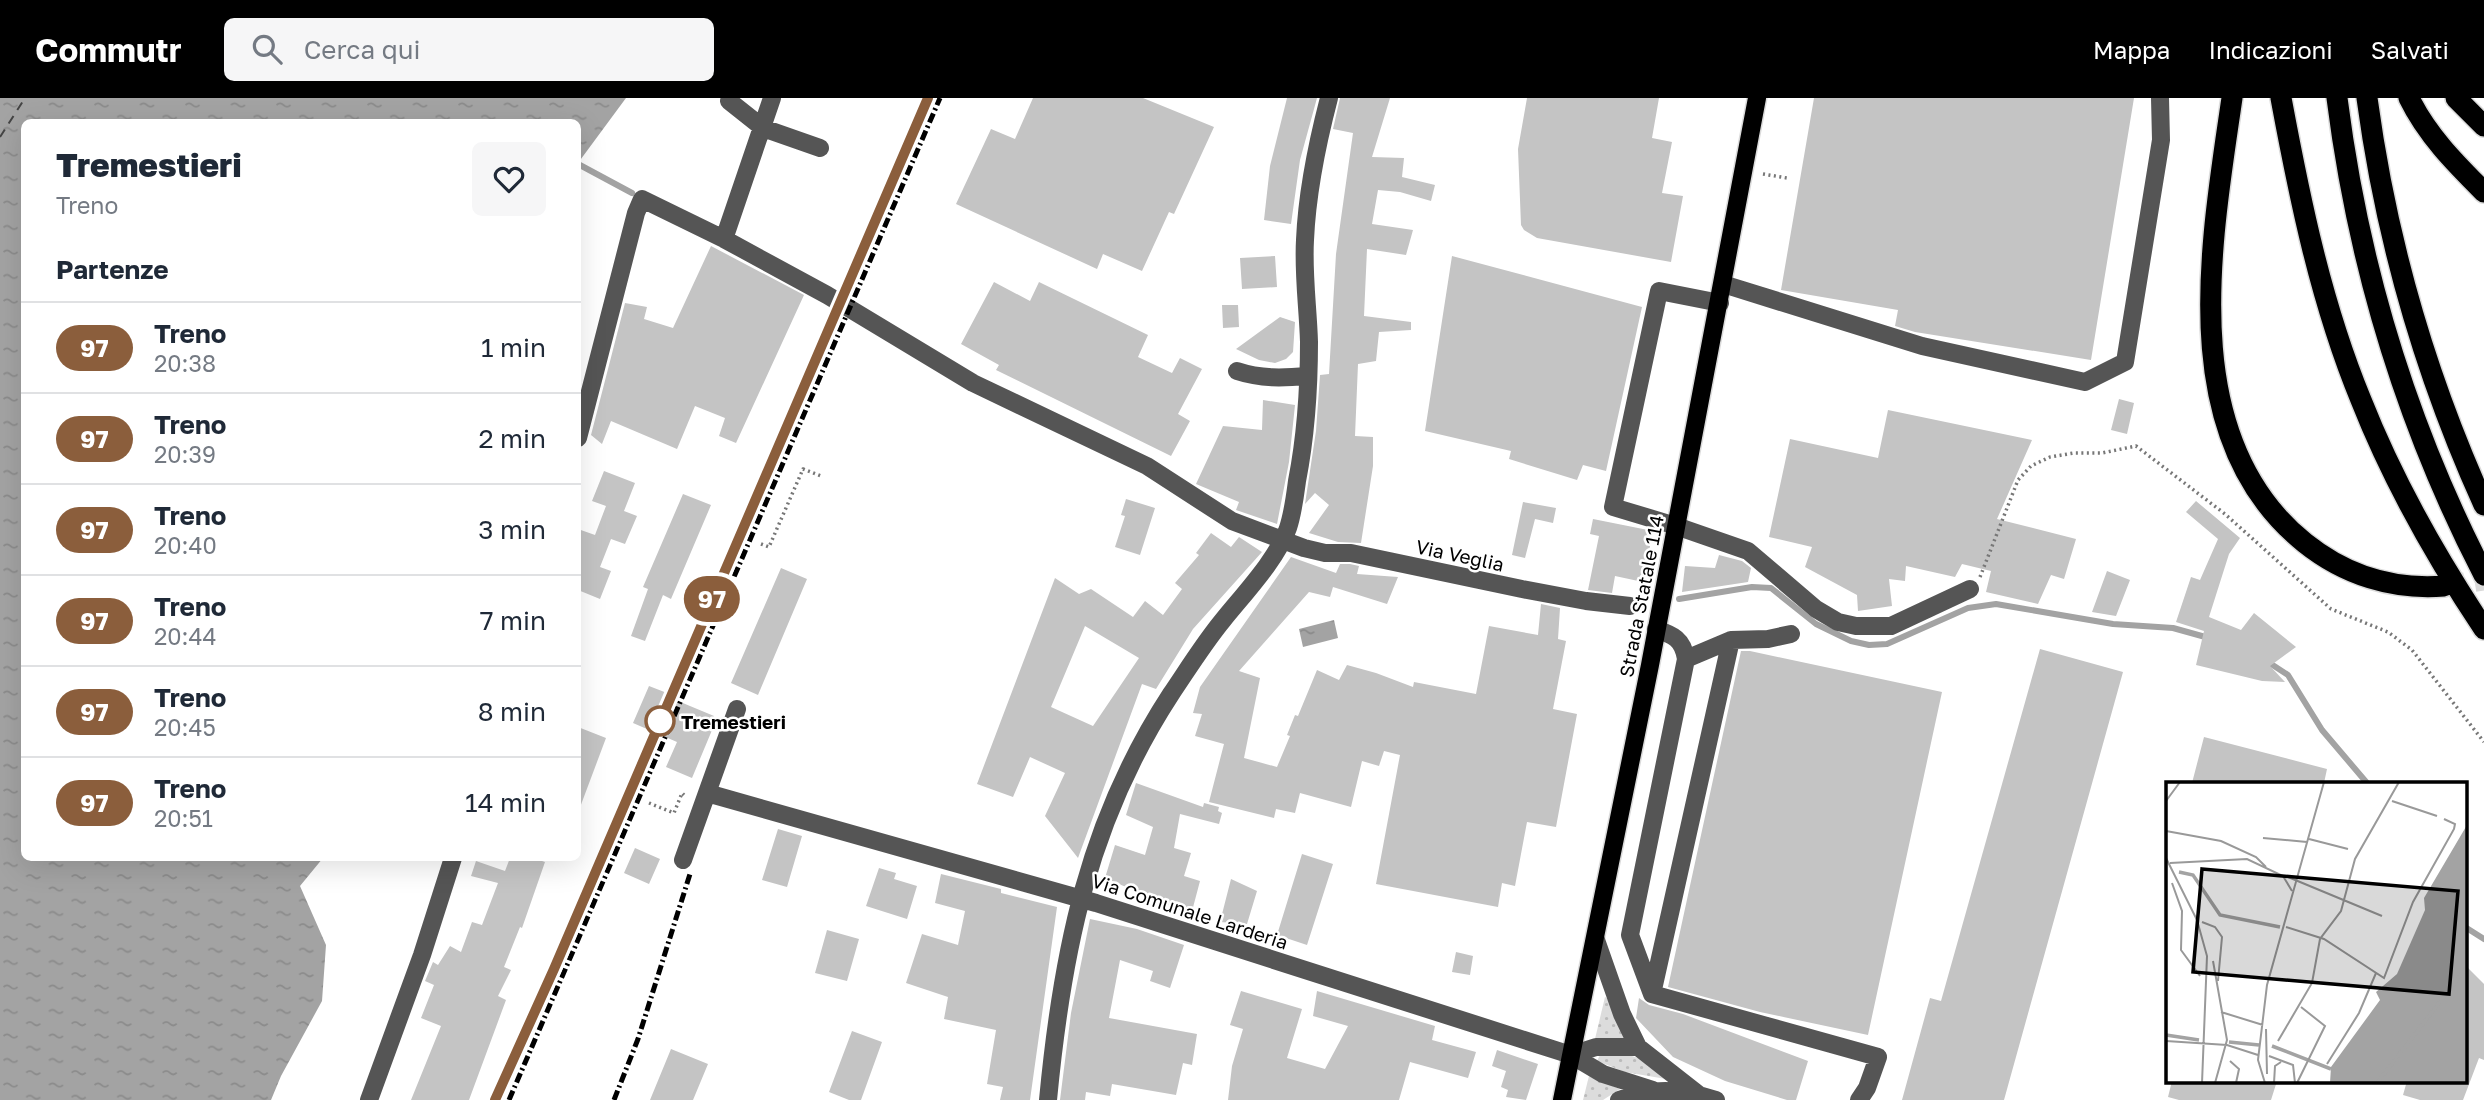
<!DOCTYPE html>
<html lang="it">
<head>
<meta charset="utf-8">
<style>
	:root { --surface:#fff; --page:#f6f6f7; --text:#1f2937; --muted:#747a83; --line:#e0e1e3; --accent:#000 }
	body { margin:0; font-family:"Golos Text",sans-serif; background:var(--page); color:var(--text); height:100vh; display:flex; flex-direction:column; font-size:26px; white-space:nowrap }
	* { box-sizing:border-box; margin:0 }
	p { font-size:23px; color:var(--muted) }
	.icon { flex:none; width:38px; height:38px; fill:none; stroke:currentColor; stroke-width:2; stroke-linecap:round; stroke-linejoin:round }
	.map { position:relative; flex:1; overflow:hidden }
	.details { position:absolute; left:21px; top:21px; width:560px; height:742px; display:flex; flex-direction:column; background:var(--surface); border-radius:10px; box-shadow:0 7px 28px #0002 }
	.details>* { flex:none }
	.badge { padding:0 14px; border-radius:23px; font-size:24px; line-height:46px }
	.map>.badge { position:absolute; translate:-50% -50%; box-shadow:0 0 0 4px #fff }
	h2 { padding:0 35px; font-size:26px; line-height:63px }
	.round { display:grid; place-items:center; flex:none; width:74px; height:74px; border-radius:10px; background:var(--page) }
	.overview { display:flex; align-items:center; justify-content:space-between; height:119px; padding:0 35px }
	h1 { font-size:33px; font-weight:800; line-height:52px }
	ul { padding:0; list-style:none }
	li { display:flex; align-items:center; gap:21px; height:91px; padding:0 35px; border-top:2px solid var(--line) }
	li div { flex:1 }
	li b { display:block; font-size:26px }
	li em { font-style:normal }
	li .badge { min-width:77px; font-weight:700; text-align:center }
	header { display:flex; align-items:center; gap:42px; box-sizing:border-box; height:98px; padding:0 35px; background:var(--accent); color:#fff }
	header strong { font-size:33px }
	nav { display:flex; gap:38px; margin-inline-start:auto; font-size:24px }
	.search { width:490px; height:63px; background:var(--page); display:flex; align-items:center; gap:18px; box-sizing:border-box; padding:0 24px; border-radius:10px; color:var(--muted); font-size:26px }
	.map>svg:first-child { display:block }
	.grass { fill:url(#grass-dots) }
	.water { fill:url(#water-ripples) }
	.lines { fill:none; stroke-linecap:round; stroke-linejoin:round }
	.stream { stroke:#a3a3a3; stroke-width:6 }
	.ferry { stroke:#444; stroke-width:2; stroke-dasharray:9 7; stroke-linecap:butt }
	.building { fill:#c4c4c4; fill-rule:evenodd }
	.highway-tunnel { stroke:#d9d9d9; stroke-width:21; stroke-dasharray:21 10; stroke-linecap:butt }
	.major-casing { stroke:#dbdbdb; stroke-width:21 }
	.highway-casing { stroke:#dbdbdb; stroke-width:24 }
	.path { stroke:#777; stroke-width:3.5; stroke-dasharray:2 3.5; stroke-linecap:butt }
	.minor { stroke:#555; stroke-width:18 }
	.major { stroke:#000; stroke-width:18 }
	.highway { stroke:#000; stroke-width:21 }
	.rail { stroke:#000; stroke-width:5; stroke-dasharray:10 3.5 2 3.5; stroke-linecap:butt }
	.line-casing { stroke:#fff; stroke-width:16 }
	.line { stroke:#8b5e3c; stroke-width:10 }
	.stop-dot { fill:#fff; stroke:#8b5e3c; stroke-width:3.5 }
	.labels { text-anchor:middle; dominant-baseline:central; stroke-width:5; stroke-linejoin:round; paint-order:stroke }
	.street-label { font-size:19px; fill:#000; stroke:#fff }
	.stop-label { font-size:19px; font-weight:bold; fill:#000; stroke:#fff; text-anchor:start }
	.inset-river { fill:none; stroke:#a3a3a3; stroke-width:3.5 }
	.inset-road { fill:none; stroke:#999; stroke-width:2 }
	.view { fill:#000; fill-opacity:0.15; stroke:#000; stroke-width:3.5 }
	.inset-edge { fill:none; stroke:#000; stroke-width:3.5 }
</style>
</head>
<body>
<header>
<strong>Commutr</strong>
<div class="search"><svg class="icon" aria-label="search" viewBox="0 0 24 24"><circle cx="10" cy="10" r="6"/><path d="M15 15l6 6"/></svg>Cerca qui</div>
<nav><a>Mappa</a><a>Indicazioni</a><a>Salvati</a></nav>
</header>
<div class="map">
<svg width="2484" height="1002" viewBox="0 0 2484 1002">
	<defs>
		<pattern id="grass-dots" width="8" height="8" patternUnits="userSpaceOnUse" patternTransform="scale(1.75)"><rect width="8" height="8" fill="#dcdcdc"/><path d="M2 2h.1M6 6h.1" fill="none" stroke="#bbb" stroke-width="1.8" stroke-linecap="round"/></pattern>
		<pattern id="water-ripples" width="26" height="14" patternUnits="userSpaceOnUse" patternTransform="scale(1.75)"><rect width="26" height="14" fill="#a3a3a3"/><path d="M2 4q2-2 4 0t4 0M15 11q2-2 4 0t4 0" fill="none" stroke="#8b8b8b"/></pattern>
	</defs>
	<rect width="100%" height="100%" fill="#fff"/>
	<path class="grass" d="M1605,899l2,1 20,38 -4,3h-28z
		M1626,956l15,5 25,20 -41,-7 -28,-11 3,-6z
		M1589,978l31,13 -17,11h-20z"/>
	<path class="water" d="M0,0h626l-48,65v-41h-554v736h299l-23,28 26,59 -4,56 -41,75 -10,24h-271z
		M1334,522l4,18 -35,9 -4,-18z"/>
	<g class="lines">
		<path class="stream" d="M578,66l54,29
			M1679,501l73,-12 19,1 45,36 35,17 18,4 18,-1 81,-36 28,-4 117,20 60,4 36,10
			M2268,564l20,13 34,55 45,53
			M2465,829l19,12"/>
		<path class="ferry" d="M0,39l25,-39"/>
	</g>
	<path class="building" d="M1033,0h110l71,29 -40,87 -5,-2 -27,59 -39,-17 -6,15 -141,-65 35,-75 24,10z
		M1287,0h30l-17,62 -9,64 -27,-4 6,-54z
		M1340,0h50l-18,59 32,1 -2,19 33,8 -4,16 -31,-9 -22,-2 -6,34 41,6 -7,25 -39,-6 -3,67 47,6v8l-32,2 -3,29 -18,3 -3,72 18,1v29l-12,77 -23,-1 -29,-9 20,-28 -14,-12 -10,11 11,-73 4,-56 9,-1 7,-120 17,-121 -20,-4z
		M1527,0h132l-7,40 20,4 -10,51 21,3 -12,66 -134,-24 -13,-8 -3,-5 -3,-76z
		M1814,0h320l-43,262 -176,-28 -20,-6 3,-16 -117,-20z
		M711,148l93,49 -68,148 -17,-7 6,-18 -30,-12 -18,43 -66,-28 -9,23 -11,-9 34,-132 22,4 -3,12 29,9z
		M1275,158l2,31 -35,2 -2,-31z
		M1452,158l190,51 -36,164 -23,-6 -6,15 -68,-21 2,-8 -86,-20z
		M994,184l36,19 9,-19 109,53 -10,22 34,16 8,-15 22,11 -24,45 12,7 -19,35 -175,-86 3,-5 -38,-21z
		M1222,207h16l1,22 -16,1z
		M1280,219l15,5 -2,30 -7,7 -11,4 -16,-3 -23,-11z
		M2119,301l15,4 -7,31 -16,-4z
		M1263,302l32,5 -6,57 -12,62 -41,-14 3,-8 -43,-18 27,-58 39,4z
		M1888,312l144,30 -35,79 79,20 -12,40 -13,-4 -13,29 -52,-12 5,-21 -29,-7 -7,13 -49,-11 -1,15 -16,-2 3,27 -34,5 -1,-16 -52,-28 7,-20 -43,-10 21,-98 88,19z
		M604,373l31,12 -11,28 13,5 -12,28 -14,-5 -11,28 11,4 -11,28 -22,-9v-61l17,6 11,-29 -14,-5z
		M683,396l28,11 -40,94 -8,-4 -18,46 -14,-5 17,-47 -5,-2z
		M1126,401l29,9 -15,47 -25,-8 10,-31 -4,-1z
		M2196,403l44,37 -11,16 -20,63 32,13 13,-17 42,34 -26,19 15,16 -23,-1 -66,-16 8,-34 -28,-9 15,-45 9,3 18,-41 -32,-27z
		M1523,404l33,6 -3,15 -18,-4 -10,39 -13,-3z
		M1593,421l60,12 -10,51 -28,-6 -3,17 -24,-3 11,-54 -9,-2z
		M1211,435l20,14 8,-10 23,15 -69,77 -37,60 -14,-5 -64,174 -33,-42 20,-43 -35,-16 -17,40 -36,-13 78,-206 24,16 12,-5 42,28 12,-16 18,14 19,-26 -7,-6 24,-28 -3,-2zM1085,528l54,32 -46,68 -42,-19z
		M1719,457l23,6 9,7 -3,14 -66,10 3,-26 30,2z
		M1291,459l45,16 4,-9h10l9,2 -2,8 41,3 -11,27 -54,-17 -3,10 -21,-5 -70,79 21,7 -16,80 33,9 13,-31 -3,-1 8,-20 3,1 19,-46 22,10 8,-15 29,8 37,14 1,-5 62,12 13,-68 49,9 3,-31 19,4 -2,31 8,2 -13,68 24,5 -21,113 -29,-5 -12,64 -13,-3 -4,24 -122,-23 24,-129 -16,-4 -5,15 -17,-5 -11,46 -51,-14 -5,20 -19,-4 -2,9 -65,-16 15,-58 -29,-8 7,-22 -9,-1 7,-26z
		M781,470l26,11 -49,116 -27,-12z
		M2107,473l23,9 -14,36 -24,-4z
		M2040,551l83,23 -119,428h-102l28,-102 11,3z
		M1741,553h9l192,41 -74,343 -108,-23 -92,-25z
		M649,588l18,7 -1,3 48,20 -2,5 3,2 -23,55 -26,-11 11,-25 -44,-19z
		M578,629l28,11 -27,72h-1z
		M2204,639l123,32 -3,14h-132z
		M1136,685l67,24 1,-4 15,4 -1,4 4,2 -3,11 -39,-10 -6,34 17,5 -7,23 16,5 -9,34 -86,-37 10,-33 30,10 8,-28 -27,-12z
		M778,731l24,7 -15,51 -25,-7z
		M635,750l25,11 -11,25 -25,-11z
		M1302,756l31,10 -26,81 -30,-10z
		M510,760h23l12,4 -23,66 -2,-1 -16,40 7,3 -13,26 8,4 -37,100h-58l30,-74 -20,-8 13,-33 -9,-4 8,-19 5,3 12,-19 11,6 11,-30 10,3 16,-42 -27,-7 5,-15 29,10z
		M879,770l17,5 -2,6 23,7 -10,33 -41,-13z
		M941,776l60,15v4l56,14 -27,193h-30l3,-13 -16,-3 9,-54 -52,-11 4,-22 -42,-14 16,-49 36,11 7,-34 -30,-8z
		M1231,781l26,12 -10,33 -27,-2z
		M1090,821l47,10 47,16 -14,43 -20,-7 3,-10 -33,-11 -11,58 88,16 -5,31 -9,-2 -7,32 -64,-11 -2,12 -24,-4 -1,8h-25l11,-87z
		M827,832l32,9 -12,42 -32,-8z
		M1456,854l17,4 -3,19 -18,-3z
		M2465,867l19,19v76l-5,-2 -16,42h-43l-17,-5 4,-14h58z
		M1241,893l61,18 -15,49 38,11 23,-43 -35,-10 4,-25 118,35 -3,14 44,12 -8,26 -58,-16 -11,38h-171l4,-34 11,-37 -13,-4z
		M1639,900l10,7 34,9 125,47 -12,39h-9l-62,-19 -52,-24 -37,-39z
		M852,933l30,11 -21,58h-12l-20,-8z
		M671,951l37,15 -15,36h-43z
		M1497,952l41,14 -12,36 -20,-3 2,-7 -7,-3 5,-16 -14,-5z
		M2172,983h105l-6,19h-92l-11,-3z"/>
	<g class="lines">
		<path class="highway-tunnel" d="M2444,488l40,-6"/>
		<defs>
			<path id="major" d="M1562,1002l88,-435 107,-567"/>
			<path id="highway" d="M2232,0c-21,145 -58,340 73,445 40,32 88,47 139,43
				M2281,0c19,102 40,205 80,302 32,81 75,157 123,229
				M2337,0c21,166 70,328 147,477
				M2367,0c19,141 58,277 117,407
				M2409,0c18,37 46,65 75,94
				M2456,0l28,28"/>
		</defs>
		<use href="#major" class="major-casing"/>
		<use href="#highway" class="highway-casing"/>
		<path class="path" d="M1763,76l24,4
			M761,446l8,3 34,-78 18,7
			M1980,479l38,-97 13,-14 19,-9 24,-4h28l34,-7 89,68 106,95 57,23 24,18 72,92
			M649,705l25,10 8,-20 2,2"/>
		<path class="minor" d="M729,3l34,27 57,20
			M724,141l48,-141
			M1723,186l199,62 163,36 40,-20 36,-222 -1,-42
			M1720,205l-61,-12 -46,216 63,19 72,25 68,58 22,13 18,4h35l79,-37
			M1237,273c24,8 46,7 71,5
			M578,340l58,-225 6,-14 82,40 103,56 146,88 174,83 85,55 72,27 21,5h26l171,36 64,12 44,5
			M1656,531c17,6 27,10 30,30l-56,276 22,59 226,63 -11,31 -8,12
			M1686,561l45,-19
			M707,695l389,110 475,152 32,19 50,16
			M683,762l54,-151
			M1596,842l26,74 16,33 60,47
			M1652,896l79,-354 37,-1 23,-5
			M1571,957l25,-8h42
			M369,1002l53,-145 31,-97
			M1048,1002c14,-148 40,-279 123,-406 17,-25 33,-51 52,-74 20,-25 55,-62 65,-92 5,-15 7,-32 9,-47 9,-46 12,-92 12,-139 -1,-34 -6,-68 -4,-102 2,-47 12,-96 24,-142
			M1619,1002c32,-13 65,-11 97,0"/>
		<use href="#major" class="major"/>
		<use href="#highway" class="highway"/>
		<path class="rail" d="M495,1002l48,-106 385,-896
			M509,1002l431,-1002
			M614,1002l24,-61 52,-165"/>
	</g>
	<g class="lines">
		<defs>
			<path id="line" d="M495,1002l59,-131 374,-871"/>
		</defs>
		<use href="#line" class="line-casing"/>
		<use href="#line" class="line"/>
	</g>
	<circle class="stop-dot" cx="660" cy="623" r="14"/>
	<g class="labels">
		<g class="street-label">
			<text transform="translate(1460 457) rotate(12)">Via Veglia</text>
			<text transform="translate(1641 498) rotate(-79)">Strada Statale 114</text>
			<text transform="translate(1190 813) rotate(18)">Via Comunale Larderia</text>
		</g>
		<g class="stop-label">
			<text x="681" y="623">Tremestieri</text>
		</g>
	</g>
	<g transform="translate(2166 684)">
		<rect width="301" height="301" fill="#fff"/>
		<path d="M301,43v258h-137l1,-16 49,-67 -4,-8 21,-18 28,-64 -1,-12z" fill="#a3a3a3"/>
		<path class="inset-river" d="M13,90l14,3 27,40 60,12M0,253l33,5M63,260l30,3M106,264l59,23M211,301l90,-116"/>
		<path class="inset-road" d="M0,19l14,-19M226,19l45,15M0,49l55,10 35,16 10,10M97,56l44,4M143,57l39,10M0,76l31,62 10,36 -5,127M4,81l77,-4 36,17 9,15M122,95l94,39M6,101l10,28 -1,39 19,26M36,140l13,5 7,10 -4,44M120,145l38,12 60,39 29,-76 41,-73 1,-5 -11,-5M47,179l14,79 -12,43M55,230l42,13M100,247l1,45M0,259l61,4 31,10M112,259l34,-58 8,-44 21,-28 14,-52 44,-77M103,274l24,9 2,18M64,279l9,8 -3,14M161,282l32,-51 17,-40M99,301l-7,-23 9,-75 57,-203M108,301l1,-17 6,-4M131,301l28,-57 -24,-19"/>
		<path class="view" d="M36,87l256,22 -9,103 -256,-22z"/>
		<rect width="301" height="301" class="inset-edge"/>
	</g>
</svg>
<b class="badge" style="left:712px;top:501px;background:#8b5e3c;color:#fff">97</b>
<section class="details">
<div class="overview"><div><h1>Tremestieri</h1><p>Treno</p></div><a class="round"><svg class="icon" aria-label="heart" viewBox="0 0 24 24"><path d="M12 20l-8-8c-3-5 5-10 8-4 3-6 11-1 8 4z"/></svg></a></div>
<h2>Partenze</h2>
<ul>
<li><span class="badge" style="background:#8b5e3c;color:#fff">97</span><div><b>Treno</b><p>20:38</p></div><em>1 min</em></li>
<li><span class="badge" style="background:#8b5e3c;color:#fff">97</span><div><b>Treno</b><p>20:39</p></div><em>2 min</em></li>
<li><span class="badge" style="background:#8b5e3c;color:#fff">97</span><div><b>Treno</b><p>20:40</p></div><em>3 min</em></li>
<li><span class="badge" style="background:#8b5e3c;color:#fff">97</span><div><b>Treno</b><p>20:44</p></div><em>7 min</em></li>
<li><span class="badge" style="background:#8b5e3c;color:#fff">97</span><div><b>Treno</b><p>20:45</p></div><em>8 min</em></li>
<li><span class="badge" style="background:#8b5e3c;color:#fff">97</span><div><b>Treno</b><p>20:51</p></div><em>14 min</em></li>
</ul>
</section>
</div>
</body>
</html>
